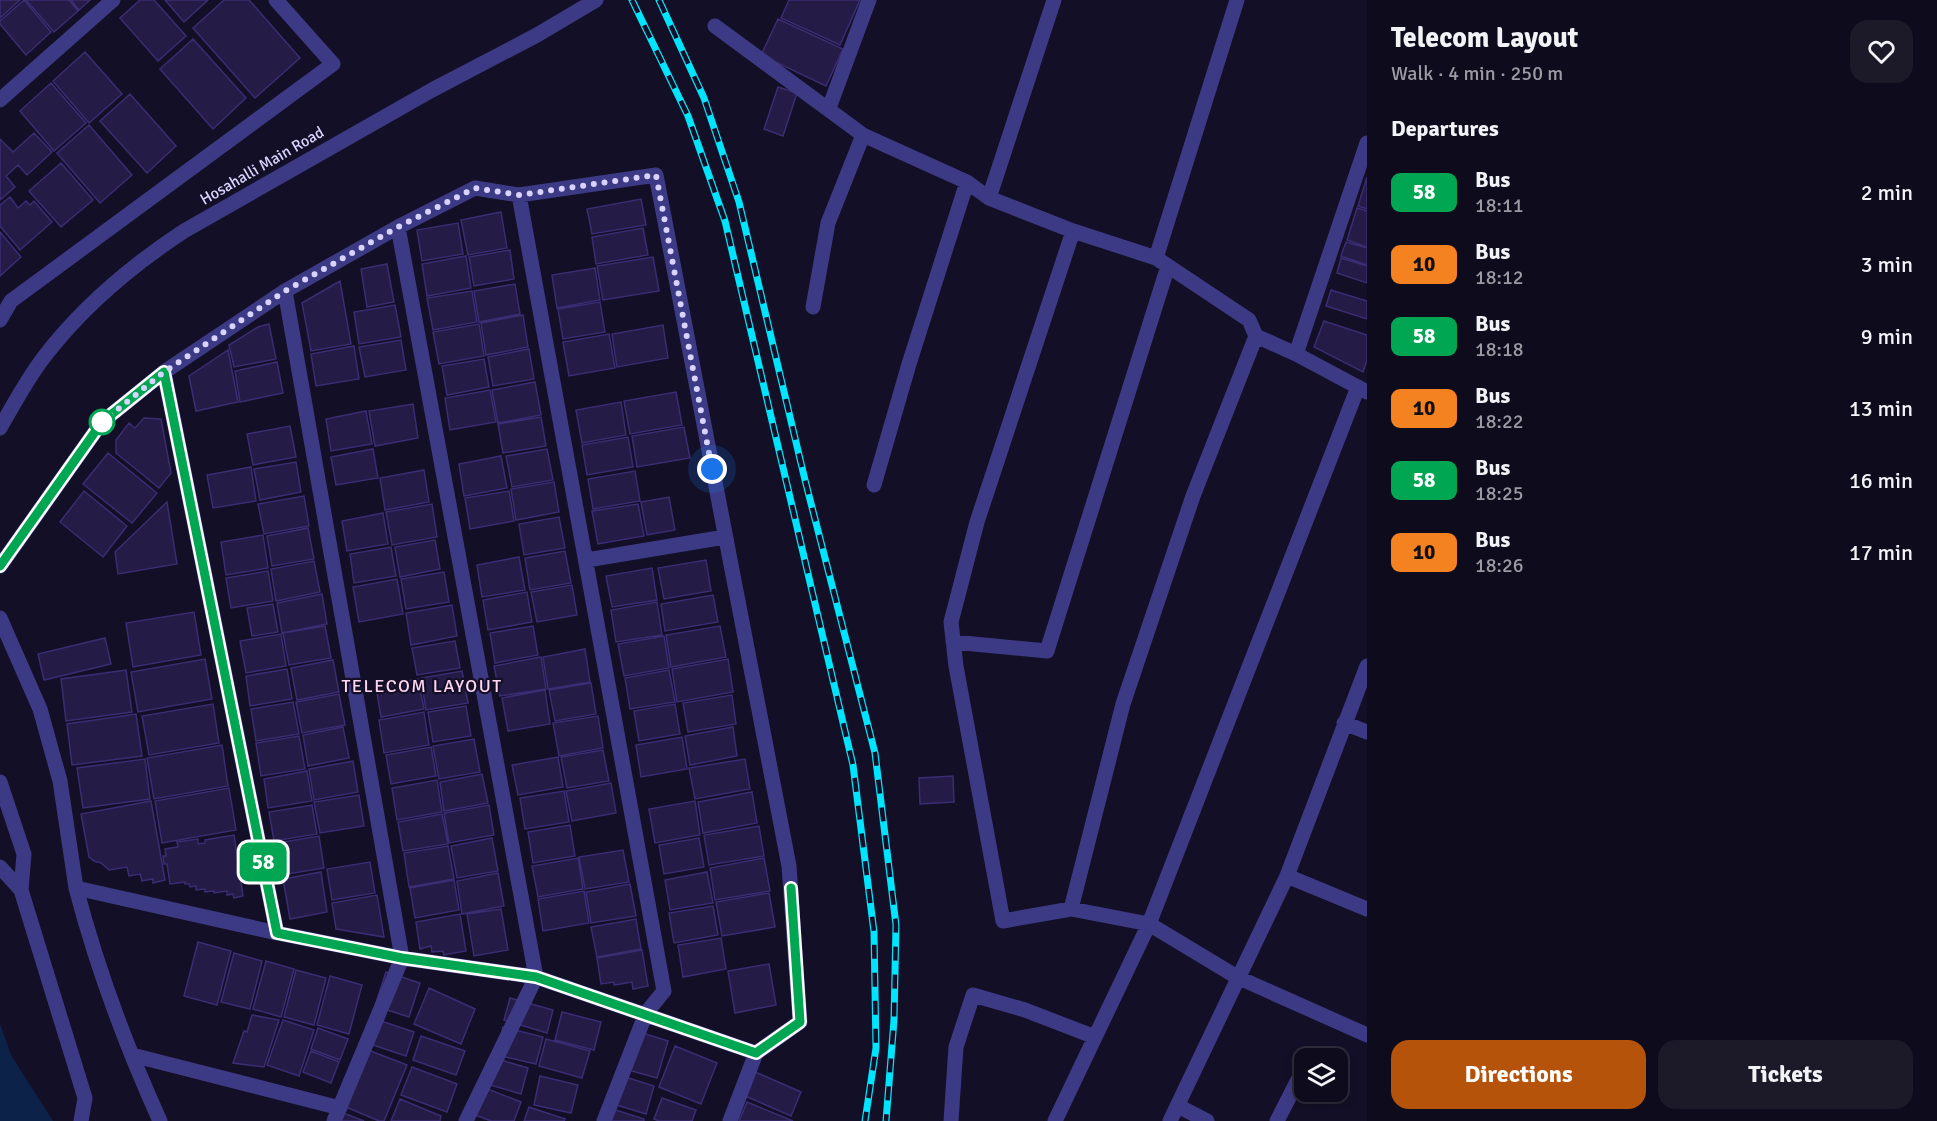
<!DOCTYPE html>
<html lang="en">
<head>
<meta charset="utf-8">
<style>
	:root { --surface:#0e0b1c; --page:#1c1929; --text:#f1f3f6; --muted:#9b9ba3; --line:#2e2b3b; --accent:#b45309 }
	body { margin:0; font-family:Signika,sans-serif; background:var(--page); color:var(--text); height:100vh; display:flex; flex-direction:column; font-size:22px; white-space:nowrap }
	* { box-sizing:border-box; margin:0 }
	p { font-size:20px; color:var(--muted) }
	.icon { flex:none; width:33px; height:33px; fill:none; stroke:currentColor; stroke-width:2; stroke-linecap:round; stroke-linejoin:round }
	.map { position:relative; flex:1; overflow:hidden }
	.sheet { display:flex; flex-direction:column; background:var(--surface); width:570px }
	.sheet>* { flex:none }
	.badge { padding:0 12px; border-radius:9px; font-size:21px; line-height:39px }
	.controls { position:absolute; left:1294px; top:1048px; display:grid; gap:12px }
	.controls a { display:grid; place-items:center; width:54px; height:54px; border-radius:12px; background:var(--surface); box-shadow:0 3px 9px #0003,0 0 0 2px var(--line); font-size:30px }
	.you { position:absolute; width:30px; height:30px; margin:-15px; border:4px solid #fff; border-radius:50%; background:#1a73e8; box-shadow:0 0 0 9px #1a73e833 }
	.map>.badge { position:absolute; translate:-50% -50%; box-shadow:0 0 0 3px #fff }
	h2 { padding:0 24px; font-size:22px; line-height:54px }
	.round { display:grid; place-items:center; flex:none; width:63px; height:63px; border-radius:18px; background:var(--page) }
	.head { display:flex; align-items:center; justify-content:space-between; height:102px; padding:0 24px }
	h1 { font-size:28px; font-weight:800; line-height:45px }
	.action { display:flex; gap:12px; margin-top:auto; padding:12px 24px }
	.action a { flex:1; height:69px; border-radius:18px; background:var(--accent); color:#fff; font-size:24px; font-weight:800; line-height:69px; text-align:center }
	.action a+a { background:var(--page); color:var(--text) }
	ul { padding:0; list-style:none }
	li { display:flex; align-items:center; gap:18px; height:72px; padding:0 24px }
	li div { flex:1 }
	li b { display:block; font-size:22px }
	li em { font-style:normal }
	li .badge { min-width:66px; font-weight:700; text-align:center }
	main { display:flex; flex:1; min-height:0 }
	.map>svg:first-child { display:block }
	.water { fill:#0c2248 }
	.building { fill:#241b47; stroke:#3b2d73; stroke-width:1.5 }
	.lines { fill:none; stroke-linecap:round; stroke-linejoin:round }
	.minor { stroke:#3d3a85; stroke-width:15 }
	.tertiary { stroke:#3d3a85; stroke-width:15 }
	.rail-casing { stroke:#00e5ff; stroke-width:7 }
	.rail { stroke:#130f26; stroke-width:4.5; stroke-dasharray:14; stroke-linecap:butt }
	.line-casing { stroke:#fff; stroke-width:14 }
	.line { stroke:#00a651; stroke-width:9 }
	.walk { stroke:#d9d4ff; stroke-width:6; stroke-dasharray:0 10.8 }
	.stop-dot { fill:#fff; stroke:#00a651; stroke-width:3 }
	.labels { text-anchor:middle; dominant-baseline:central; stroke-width:4.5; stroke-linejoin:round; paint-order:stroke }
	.street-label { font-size:16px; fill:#d9d4ff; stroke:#130f26 }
	.neighbourhood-label { font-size:18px; letter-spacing:1.5px; fill:#ffd6f0; stroke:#130f26 }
</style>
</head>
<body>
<main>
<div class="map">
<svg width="1367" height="1121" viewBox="0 0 1367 1121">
	<rect width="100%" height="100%" fill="#130f26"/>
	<path class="water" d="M0,1024l11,31 42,66h-53z"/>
	<path class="building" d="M0,0h20l-20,18z
		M24,0l27,32 -25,23 -26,-31v-3z
		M26,0h43l9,11 -24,21z
		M71,0h19l-11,10z
		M140,0h14l32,36 -28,25 -38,-43z
		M165,0h43l-24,22z
		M224,0h25l51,58 -45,40 -62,-70z
		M789,0h71l-20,45 -59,-27z
		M778,19l65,30 -17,37 -65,-31z
		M193,39l53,59 -33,31 -53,-60z
		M85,52l37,42 -33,29 -36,-42z
		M51,83l35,40 -32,28 -34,-40z
		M778,87l19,6 -14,43 -19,-7z
		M130,94l46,52 -29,27 -47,-52z
		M89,125l43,50 -32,28 -43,-50z
		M34,133l18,19 -25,23 -9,-10 -12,11 9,11 -15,13v-61l13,13z
		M61,163l32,37 -32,27 -32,-36z
		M1367,177v32l-9,-3z
		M10,197l8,11 8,-7 4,4 4,-4 18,21 -32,28 -20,-24v-21z
		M641,199l5,26 -54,9 -5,-25z
		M1357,208l10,3v36l-20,-7z
		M501,212l6,36 -39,7 -7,-35z
		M458,223l5,31 -41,7 -5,-31z
		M643,228l5,27 -52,9 -4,-27z
		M0,232l21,25 -21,19z
		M1346,242l21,6v17l-26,-9z
		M510,250l4,29 -40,7 -5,-29z
		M466,256l5,32 -44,8 -5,-32z
		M653,257l6,34 -56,9 -6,-34z
		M1341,258l26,8v17l-30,-10z
		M387,264l7,38 -27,5 -6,-38z
		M595,268l5,32 -43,8 -5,-33z
		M340,281l11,63 -40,7 -9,-48z
		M515,284l5,30 -41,8 -5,-31z
		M1331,290l36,11v18l-41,-13z
		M472,291l5,31 -44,8 -6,-32z
		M600,302l5,30 -42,7 -5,-30z
		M395,305l6,32 -42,7 -5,-32z
		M523,315l5,32 -42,8 -5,-32z
		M1324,321l43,14v25l-4,12 -49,-25z
		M269,324l7,35 -42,8 -5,-22 29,-18z
		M479,324l5,32 -45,8 -6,-32z
		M663,325l5,33 -51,9 -5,-33z
		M609,334l6,34 -46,8 -6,-34z
		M401,340l5,30 -41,7 -6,-30z
		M354,346l5,33 -43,7 -5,-32z
		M529,349l5,30 -41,7 -5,-29z
		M228,350l10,52 -42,9 -7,-35z
		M484,359l5,28 -42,8 -5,-29z
		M277,362l6,31 -43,9 -5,-31z
		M535,382l6,33 -43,8 -6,-33z
		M490,390l6,32 -46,8 -5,-32z
		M676,392l6,33 -52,9 -6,-33z
		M621,402l5,33 -44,8 -6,-33z
		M413,404l5,34 -43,8 -6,-35z
		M366,411l6,33 -41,7 -5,-32z
		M541,417l5,29 -43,7 -5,-29z
		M144,418l17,1 10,54 -12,15 -43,-35v-13l13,-17 6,5z
		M290,426l6,31 -43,8 -6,-31z
		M684,427l6,31 -53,9 -5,-31z
		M628,437l5,30 -46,8 -5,-30z
		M373,449l5,29 -42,7 -5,-28z
		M547,449l6,31 -41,7 -6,-31z
		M108,453l49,40 -25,30 -49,-39z
		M501,456l6,32 -43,8 -5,-32z
		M296,462l5,30 -41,8 -6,-31z
		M251,467l5,34 -43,7 -6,-33z
		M424,470l5,32 -44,8 -5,-32z
		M635,471l5,30 -47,8 -5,-30z
		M554,482l5,30 -43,8 -5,-31z
		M84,491l43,35 -24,31 -43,-35z
		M509,491l5,30 -44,8 -5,-31z
		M304,496l5,30 -45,8 -6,-30z
		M669,497l6,33 -28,5 -6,-33z
		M167,502l10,62 -59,10 -3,-22z
		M432,504l5,33 -45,8 -6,-33z
		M638,504l6,32 -46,8 -6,-33z
		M383,513l5,31 -41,7 -5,-30z
		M559,517l6,31 -41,7 -5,-31z
		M308,528l6,31 -42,7 -5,-30z
		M263,535l5,33 -42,7 -5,-33z
		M435,540l5,29 -40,8 -5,-30z
		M391,547l5,29 -42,7 -4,-29z
		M565,551l6,32 -41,7 -5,-32z
		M519,557l6,33 -43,7 -5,-32z
		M706,560l5,31 -47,8 -6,-31z
		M314,561l6,31 -44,9 -5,-32z
		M652,568l5,32 -45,7 -6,-31z
		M268,571l5,30 -42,7 -5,-30z
		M444,572l5,30 -43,7 -5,-30z
		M397,579l6,35 -44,8 -6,-35z
		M572,585l5,30 -40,7 -6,-30z
		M527,592l5,30 -44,8 -5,-30z
		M322,594l5,30 -45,9 -5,-30z
		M713,595l5,27 -53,9 -4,-27z
		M657,602l5,33 -46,7 -5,-32z
		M273,604l5,28 -26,4 -5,-28z
		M452,605l5,31 -46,9 -5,-32z
		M194,612l7,43 -68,12 -7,-44z
		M325,626l6,32 -42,7 -6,-32z
		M533,626l5,29 -43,8 -5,-30z
		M720,626l6,31 -55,10 -5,-32z
		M281,634l5,32 -40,7 -6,-32z
		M664,636l5,32 -45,8 -6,-32z
		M105,638l6,26 -67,16 -6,-26z
		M455,641l5,27 -43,7 -5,-27z
		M585,649l5,33 -42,7 -5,-32z
		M541,657l5,32 -46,7 -6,-30z
		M205,659l7,40 -74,13 -7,-40z
		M728,659l5,33 -56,10 -5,-33z
		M333,660l6,32 -42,8 -6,-32z
		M287,669l5,30 -42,7 -4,-30z
		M126,670l6,42 -66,9 -5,-42z
		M669,670l6,32 -45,7 -5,-31z
		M462,671l6,32 -42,7 -5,-32z
		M418,679l6,30 -43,8 -5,-30z
		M591,683l5,31 -41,7 -6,-31z
		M545,690l5,34 -42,7 -6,-33z
		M339,694l6,31 -43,8 -6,-31z
		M732,695l4,29 -48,8 -5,-29z
		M293,702l6,32 -43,7 -5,-32z
		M213,704l6,39 -70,12 -7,-39z
		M675,704l5,30 -41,7 -5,-30z
		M466,706l5,30 -38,6 -5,-30z
		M424,712l5,33 -45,8 -5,-33z
		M136,714l6,42 -70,9 -5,-41z
		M598,716l5,32 -44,8 -6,-33z
		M343,727l6,31 -41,8 -5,-31z
		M733,727l4,29 -47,9 -5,-29z
		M299,736l6,33 -44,7 -5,-33z
		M682,737l5,32 -46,8 -5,-32z
		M474,739l6,33 -41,7 -6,-33z
		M222,745l6,41 -74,13 -7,-41z
		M431,747l5,29 -45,8 -5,-29z
		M603,750l6,31 -42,7 -6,-31z
		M558,757l5,30 -45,8 -6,-30z
		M145,759l5,40 -67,9 -6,-40z
		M745,759l5,30 -55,10 -6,-31z
		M353,761l5,31 -44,8 -5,-31z
		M307,771l5,30 -44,7 -4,-29z
		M482,774l6,29 -44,8 -4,-29z
		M953,776l1,26 -34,2 -1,-26z
		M437,780l5,32 -45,8 -5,-32z
		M611,783l5,30 -44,8 -6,-30z
		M229,788l7,42 -74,13 -7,-42z
		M564,791l5,31 -44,7 -5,-31z
		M752,792l5,31 -54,10 -5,-31z
		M359,795l5,31 -44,7 -6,-31z
		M151,801l14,79 -12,3v-4l-11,2 -2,-7 -11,2 -2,-9 -18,3 -8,-7 -7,-2 -5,-4 -8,-43z
		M695,801l5,34 -45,8 -6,-34z
		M312,805l5,29 -43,7 -5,-29z
		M489,805l5,30 -45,8 -5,-30z
		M442,814l6,30 -45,7 -5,-29z
		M570,825l5,31 -42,7 -5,-31z
		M759,826l5,30 -55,9 -5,-30z
		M234,835l9,61 -9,2 -1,-4 -6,1v-4l-13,2v-2l-9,1v-3l-9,1v-4l-6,1 -1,-3h-4v-2l-15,2 -3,-20h-3l-1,-8h3l-1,-7 13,-2 -1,-5 21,-3v5l7,-1v-3z
		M319,836l5,32 -42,7 -5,-32z
		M492,838l6,33 -41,7 -6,-32z
		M699,838l5,29 -40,7 -5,-29z
		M448,846l6,33 -45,8 -5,-34z
		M623,850l6,32 -44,7 -6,-32z
		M578,858l5,31 -45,8 -6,-31z
		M764,858l6,33 -55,9 -5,-32z
		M370,862l5,31 -43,7 -5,-31z
		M321,872l6,40 -37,7 -7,-40z
		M707,872l6,31 -43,7 -5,-30z
		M498,873l6,33 -42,8 -5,-33z
		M454,880l5,30 -44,8 -5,-30z
		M630,884l6,32 -45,7 -5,-31z
		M584,891l5,32 -46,8 -5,-32z
		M769,893l6,34 -53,9 -6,-34z
		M377,895l7,42 -48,-8 -4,-26z
		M713,906l5,29 -44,8 -5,-30z
		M501,909l7,41 -34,6 -7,-42z
		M460,914l6,37 -22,4 -1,-4 -11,1 -1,-6 -11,3 -4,-27z
		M636,919l5,30 -44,8 -6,-30z
		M721,938l5,31 -43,8 -5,-32z
		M198,942l33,9 -14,54 -33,-9z
		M642,950l6,36 -15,3 -1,-7 -18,3v-3l-13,2 -4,-26z
		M234,953l28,8 -12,48 -29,-7z
		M266,961l28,8 -13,48 -28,-8z
		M769,964l7,41 -41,8 -7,-42z
		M296,970l30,8 -12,47 -30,-8z
		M386,972l34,11 -11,34 -34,-11z
		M330,976l32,9 -13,49 -32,-9z
		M429,988l46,21 -14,35 -47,-20z
		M510,998l43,12 -6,23 -43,-13z
		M562,1012l39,10 -7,28 -39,-10z
		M252,1015l27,5 -15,47 -31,-4 11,-32 3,1z
		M375,1019l39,13 -8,24 -39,-13z
		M283,1020l31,10 -15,46 -32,-11z
		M503,1027l40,10 -7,27 -39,-9z
		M318,1028l30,11 -8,21 -29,-11z
		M636,1031l32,10 -11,37 -32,-9z
		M421,1036l44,15 -9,24 -43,-15z
		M546,1039l44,12 -8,27 -43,-12z
		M675,1046l42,17 -16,41 -42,-17z
		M368,1050l39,15 -23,56h-5l-33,-14z
		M311,1051l28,11 -8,21 -28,-11z
		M494,1058l34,10 -7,26 -34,-10z
		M412,1067l45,17 -10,28 -46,-17z
		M753,1071l48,21 -10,24 -48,-21z
		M619,1075l35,11 -8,28 -36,-11z
		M540,1076l38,9 -7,28 -37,-8z
		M480,1086l41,16 -7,19h-23l-21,-8z
		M662,1098l34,12 -4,11h-33l-5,-2z
		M400,1099l41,17 -1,5h-49z
		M747,1102l46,19h-54z
		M529,1107l36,12 -1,2h-40z
		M606,1107l38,12v2h-42z
		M338,1111l26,10h-29z"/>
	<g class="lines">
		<path class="minor" d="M715,26l148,109 104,47 22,16 84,33 83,27 93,62 7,16 40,18 71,38
			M0,100l113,-100
			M829,108l40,-108
			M519,195l145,796 -18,22 -42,108
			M989,198l65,-198
			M398,227l138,750 -70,144
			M1073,231l-96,291 -26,100 5,44 47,255 68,-12 78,15 88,53 130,58
			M1156,258l81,-258
			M285,291l117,667 -68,163
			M813,307l15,-84 35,-88
			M0,320l11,-19 322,-237 -57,-64
			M1296,354l71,-211
			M164,372l113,561
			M874,485l35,-121 58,-182
			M587,560l138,-23
			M0,566l102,-144 62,-50 121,-81 113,-64 77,-39 44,7 137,-20 133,691 11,156 -44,31 -26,68
			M0,618l40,91 20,72 16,107 201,45 125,25 134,19 220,76
			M953,642l94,9 121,-385
			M1344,723l23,9
			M1287,876l80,33
			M76,888c21,80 50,158 84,233
			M1071,909l52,-205 70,-208 63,-160
			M132,1055l208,53
			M1178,1106l29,15
			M951,1121l5,-74 17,-52 52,15 70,27
			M1055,1121l94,-197 209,-537
			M1170,1121l117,-245 80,-210
			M1277,1121l23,-45"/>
		<path class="tertiary" d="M0,428c14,-24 27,-49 44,-71 39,-51 87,-91 140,-126l248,-141 105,-55 59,-35
			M0,782l24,72 -3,36 64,208 -4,23
			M0,867l21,23"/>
		<defs>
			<path id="rail" d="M632,0l56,116 37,105 128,544 21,167 2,116 -11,73
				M659,0l45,98 35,104 66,278 70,273 21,172 -2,95 -8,101"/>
		</defs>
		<use href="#rail" class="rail-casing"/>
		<use href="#rail" class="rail"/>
	</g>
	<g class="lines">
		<defs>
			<path id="line" d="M0,566l102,-144 62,-50 113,561 125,25 134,19 220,76 44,-31 -9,-134"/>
		</defs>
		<use href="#line" class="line-casing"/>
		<use href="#line" class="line"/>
		<path class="walk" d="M102,422l62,-50 121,-81 113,-64 77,-39 44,7 137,-20 56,294"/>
	</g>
	<circle class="stop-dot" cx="102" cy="422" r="12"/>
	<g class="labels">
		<g class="street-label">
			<text transform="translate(262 166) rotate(-30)">Hosahalli Main Road</text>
		</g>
		<g class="neighbourhood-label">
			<text x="422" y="686">TELECOM LAYOUT</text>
		</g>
	</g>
</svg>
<div class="controls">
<a><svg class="icon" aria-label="layers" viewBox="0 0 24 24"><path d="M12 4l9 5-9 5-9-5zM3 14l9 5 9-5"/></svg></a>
</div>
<div class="you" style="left:712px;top:469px"></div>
<b class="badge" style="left:263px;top:862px;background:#00a651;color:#fff">58</b>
</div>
<section class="sheet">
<div class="head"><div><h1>Telecom Layout</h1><p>Walk · 4 min · 250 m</p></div><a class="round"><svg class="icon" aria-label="heart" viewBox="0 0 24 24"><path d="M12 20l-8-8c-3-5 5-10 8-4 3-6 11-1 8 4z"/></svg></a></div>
<h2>Departures</h2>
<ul>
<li><span class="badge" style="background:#00a651;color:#fff">58</span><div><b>Bus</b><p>18:11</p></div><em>2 min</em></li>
<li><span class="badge" style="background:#f58220;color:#111">10</span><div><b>Bus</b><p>18:12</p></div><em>3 min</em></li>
<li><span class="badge" style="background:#00a651;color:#fff">58</span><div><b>Bus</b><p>18:18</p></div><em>9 min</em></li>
<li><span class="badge" style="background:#f58220;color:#111">10</span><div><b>Bus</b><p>18:22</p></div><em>13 min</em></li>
<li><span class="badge" style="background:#00a651;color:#fff">58</span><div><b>Bus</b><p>18:25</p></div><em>16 min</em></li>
<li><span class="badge" style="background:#f58220;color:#111">10</span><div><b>Bus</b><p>18:26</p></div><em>17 min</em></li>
</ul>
<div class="action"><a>Directions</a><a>Tickets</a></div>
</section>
</main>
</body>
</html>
